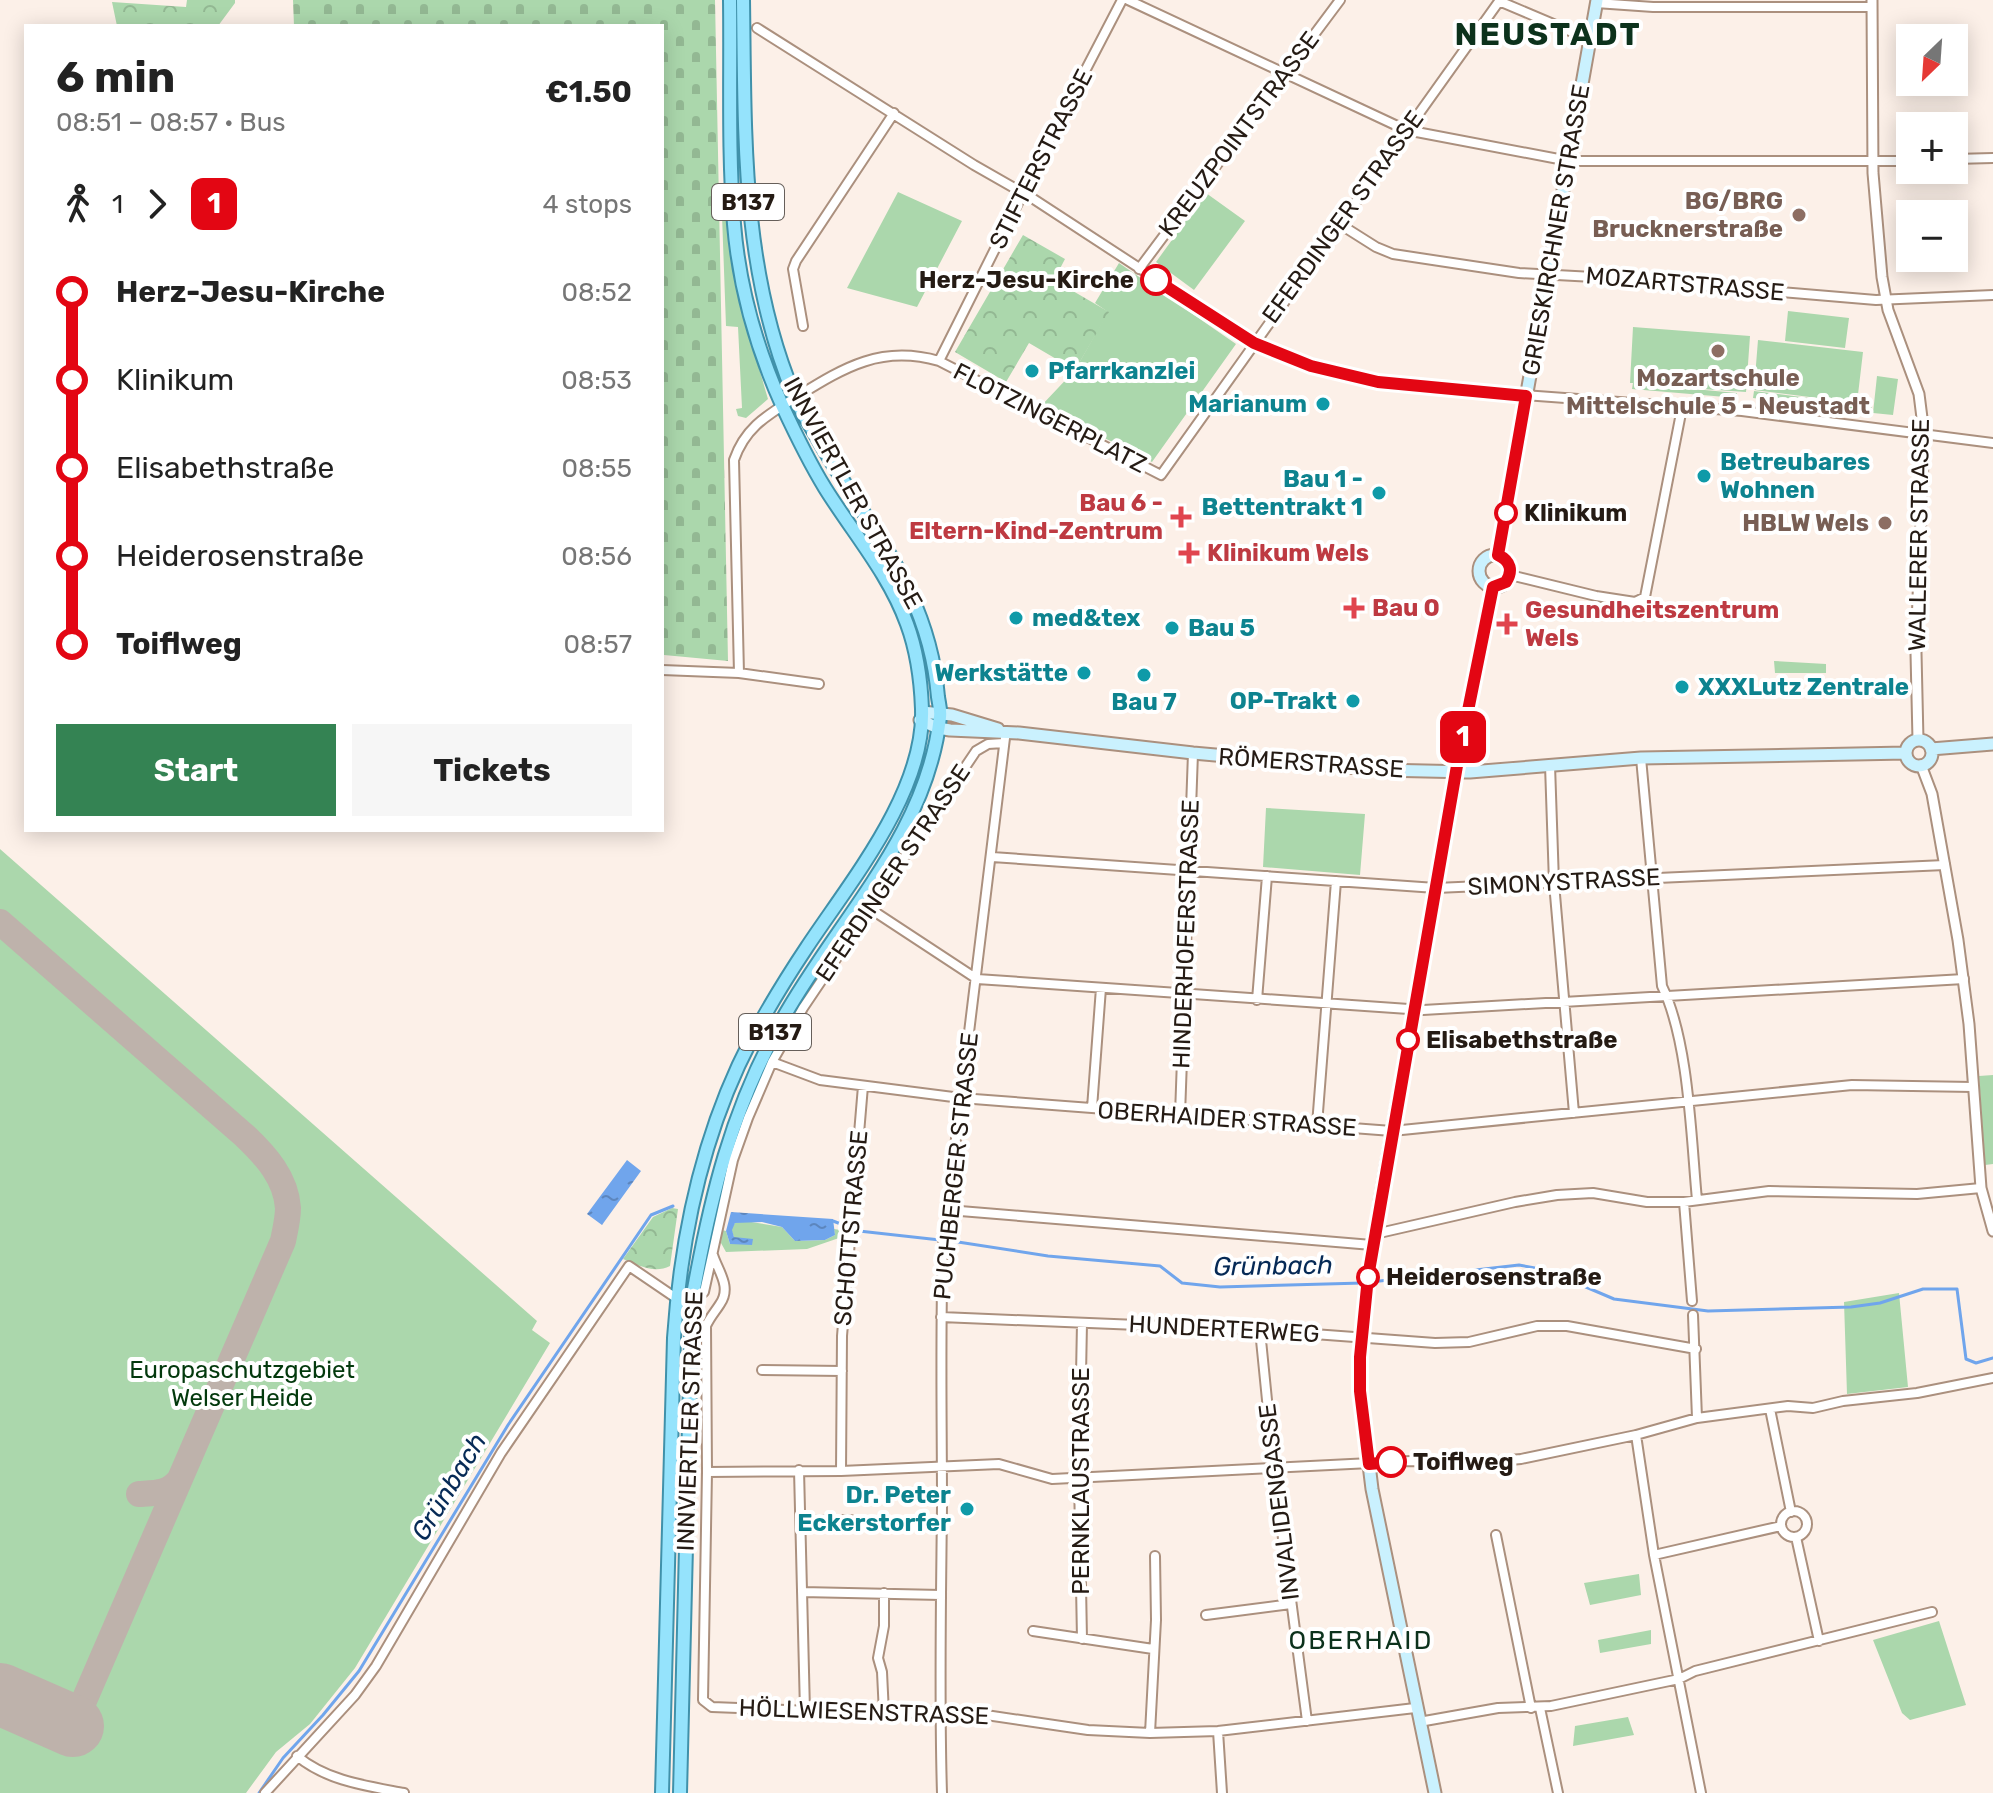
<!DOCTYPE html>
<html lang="en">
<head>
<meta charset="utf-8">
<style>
	:root { --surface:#fff; --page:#f6f6f6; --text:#222; --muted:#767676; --accent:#348353 }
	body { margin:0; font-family:Rubik,sans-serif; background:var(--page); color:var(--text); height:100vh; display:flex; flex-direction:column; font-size:30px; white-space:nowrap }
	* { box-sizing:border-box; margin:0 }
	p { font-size:26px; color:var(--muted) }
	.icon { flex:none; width:44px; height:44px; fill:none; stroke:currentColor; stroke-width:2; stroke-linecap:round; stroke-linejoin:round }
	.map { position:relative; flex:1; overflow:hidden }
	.side { position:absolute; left:24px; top:24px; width:640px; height:808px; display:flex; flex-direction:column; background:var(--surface); border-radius:0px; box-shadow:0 4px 20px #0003 }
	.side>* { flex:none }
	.badge { padding:0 16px; border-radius:12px; font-size:28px; line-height:52px }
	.needle { width:52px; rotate:205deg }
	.buttons { position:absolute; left:1896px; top:24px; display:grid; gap:16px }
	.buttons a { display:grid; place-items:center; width:72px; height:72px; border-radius:0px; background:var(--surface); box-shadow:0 4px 20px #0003; font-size:40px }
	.map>.badge { position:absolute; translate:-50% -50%; box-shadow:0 0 0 4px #fff }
	.legs { display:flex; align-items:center; gap:12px; height:88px; padding:0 32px; font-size:26px }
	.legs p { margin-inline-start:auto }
	.head { display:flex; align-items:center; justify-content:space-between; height:136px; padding:0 32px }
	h1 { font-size:44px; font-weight:700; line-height:60px }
	.button { display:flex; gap:16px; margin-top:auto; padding:16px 32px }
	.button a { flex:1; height:92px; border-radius:0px; background:var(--accent); color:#fff; font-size:32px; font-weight:700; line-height:92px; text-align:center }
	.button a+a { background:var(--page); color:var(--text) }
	ul { padding:0 32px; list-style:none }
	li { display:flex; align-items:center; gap:28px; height:88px; font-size:30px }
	li i { display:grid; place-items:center; width:12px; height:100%; margin:0 10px; background:currentColor }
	li i::after { content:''; width:20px; height:20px; margin:-10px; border:6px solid; border-radius:50%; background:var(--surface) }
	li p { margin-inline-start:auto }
	li:first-child i { background:linear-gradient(#0000 50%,currentColor 0) }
	li:last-child i { background:linear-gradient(currentColor 50%,#0000 0) }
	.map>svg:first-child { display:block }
	.green { fill:#abd7ac }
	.forest { fill:url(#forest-crowns) }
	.cemetery { fill:url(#cemetery-stones) }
	.water { fill:url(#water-ripples) }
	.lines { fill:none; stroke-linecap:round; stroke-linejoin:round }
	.stream { stroke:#70a5ec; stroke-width:3 }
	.taxiway { stroke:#beb2ab; stroke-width:26 }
	.runway { stroke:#beb2ab; stroke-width:62 }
	.minor-casing { stroke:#ab907e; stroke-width:12 }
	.tertiary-casing { stroke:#ab907e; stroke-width:13 }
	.secondary-casing { stroke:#ab907e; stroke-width:15 }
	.primary-casing { stroke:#4091aa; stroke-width:16 }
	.minor { stroke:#fff; stroke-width:8 }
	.tertiary { stroke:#fff; stroke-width:9 }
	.secondary { stroke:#caf1fe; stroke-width:11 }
	.primary { stroke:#95e3fc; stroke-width:12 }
	.line-1-casing { stroke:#fff; stroke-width:18 }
	.line-1 { stroke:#e30613; stroke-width:12 }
	.education-dot { fill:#8d6e63; stroke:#fff; stroke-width:3 }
	.stop-1-dot { fill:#fff; stroke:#e30613; stroke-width:4 }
	.culture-dot { fill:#0f9aa8; stroke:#fff; stroke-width:3 }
	.health-dot { fill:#e0444e; stroke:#fff; stroke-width:3 }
	.labels { text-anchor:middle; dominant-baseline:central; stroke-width:8; stroke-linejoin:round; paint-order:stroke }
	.shield { fill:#fff; stroke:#665f5a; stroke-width:2 }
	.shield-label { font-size:22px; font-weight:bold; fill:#251b14 }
	.street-label { font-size:24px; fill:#251b14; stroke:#fff }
	.education-label { font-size:24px; font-weight:bold; fill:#785e54; stroke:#fff; text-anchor:end }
	.stop-label { font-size:24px; font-weight:bold; fill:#251b14; stroke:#fff; text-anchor:start }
	.culture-label { font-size:24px; font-weight:bold; fill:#0d838f; stroke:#fff; text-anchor:start }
	.health-label { font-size:24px; font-weight:bold; fill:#be3a42; stroke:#fff; text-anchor:start }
	.park-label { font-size:24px; fill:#03390d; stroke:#fff }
	.water-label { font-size:26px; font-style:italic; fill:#062a56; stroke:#fff }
	.neighbourhood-label { font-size:26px; letter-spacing:2px; fill:#0c321c; stroke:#fff }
	.district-label { font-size:32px; font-weight:bold; letter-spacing:2px; fill:#0c321c; stroke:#fff }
</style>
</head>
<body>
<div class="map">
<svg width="1993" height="1793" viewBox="0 0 1993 1793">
	<defs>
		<pattern id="forest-crowns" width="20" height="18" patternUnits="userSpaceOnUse" patternTransform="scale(2)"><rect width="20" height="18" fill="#abd7ac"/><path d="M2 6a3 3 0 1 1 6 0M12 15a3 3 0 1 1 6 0" fill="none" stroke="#93b893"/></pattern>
		<pattern id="cemetery-stones" width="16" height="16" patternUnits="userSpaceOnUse" patternTransform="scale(2)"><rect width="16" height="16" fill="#abd7ac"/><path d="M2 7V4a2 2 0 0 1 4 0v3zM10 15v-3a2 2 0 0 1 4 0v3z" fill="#93b893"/></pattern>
		<pattern id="water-ripples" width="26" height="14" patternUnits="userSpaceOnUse" patternTransform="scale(2)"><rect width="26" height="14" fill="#70a5ec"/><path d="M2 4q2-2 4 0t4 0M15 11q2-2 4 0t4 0" fill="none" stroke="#5c86be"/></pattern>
	</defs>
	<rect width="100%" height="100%" fill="#fcf0e8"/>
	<path class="green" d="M898,192l64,29 -45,86 -70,-19z
		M1206,193l39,28 -51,69 -38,-28z
		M722,215h5c7,67 22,119 41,184l-22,19 -8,-2 -2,-7 6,-1 -4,-81 -12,-1z
		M1119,263l117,81 -84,118 -111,-56 34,-36 33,-58 -13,-9z
		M1788,311l61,7 -4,30 -60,-7z
		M1633,327l117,9 -4,56 -74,-5 65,6v5l-105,-9 1,-6h-3z
		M1758,340l105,12 -6,51 -103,-13z
		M1877,376l21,3 -5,36 -20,-2z
		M1754,391l118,15 -1,7 -118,-15z
		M1774,661l52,3v9h-51z
		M1266,808l99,6 -5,61 -97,-8z
		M0,849l537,472 -5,9 18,13 -195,325 -45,56 -34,28 -30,41h-246z
		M1993,1075v89l-8,1 -6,-89z
		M745,1221l37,6 13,14 30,-1 10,-5 -1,-6 6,1 -1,8 -32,11 -81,3 -5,-9 1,-13 4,1 4,13 12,-5 -8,-2 -3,-8 4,-6z
		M1899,1293l9,94 -61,7 -3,-92z
		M1639,1574l2,21 -51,10 -6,-22z
		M1939,1621l27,84 -56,15 -8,-7 -29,-73z
		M1651,1630v14l-51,9 -2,-13z
		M1628,1717l6,18 -61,11 2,-20z"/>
	<path class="forest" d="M187,0h48v3l-17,23h-101l-5,-24 74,5z
		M1023,235l42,24 -11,21 55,32 -34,58 -46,-27 -23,39 -51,-30z
		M672,1208l6,1 -8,57c-16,8 -32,-1 -47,-7l30,-42z"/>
	<path class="cemetery" d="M293,0h422l13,661 -64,-6 -2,-629h-368z"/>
	<path class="water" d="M627,1160l14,11 -39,54 -15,-11z
		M731,1212l102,7 2,16 -10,5 -30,1 -13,-14 -20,-5 -27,1 -3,7 2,7 19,2 -1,6 -22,-1 -4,-13z"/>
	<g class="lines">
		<path class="stream" d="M833,1221l26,10 99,11 90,14 112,10 22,17 38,4 143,-4
			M1371,1282l148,-17 27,5 68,29 94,12 143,-4 29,-4 43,-14h34l9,70 10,4 17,-5
			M259,1793l24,-35 40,-43 36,-44 149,-246 143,-210 22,-9"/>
		<path class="taxiway" d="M0,922l245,214c21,20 41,42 43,72 0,11 -3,23 -5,33l-210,485
			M139,1494c18,-1 29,0 41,-15"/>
		<path class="runway" d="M0,1694l73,32"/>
		<defs>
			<path id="minor" d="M1128,0l278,130 163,31h341
				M1499,1l92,39
				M1596,3l57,4h219
				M757,28l217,137 58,33 222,145 57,23 32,9 85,13 314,23 251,32
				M1954,159l39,-1
				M1338,223l38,24 17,7 126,19 93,5 264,22 117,-5
				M1139,269l201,-269
				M803,326l-10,-57 3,-8 98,-148
				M939,361l119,-238 64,-123
				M1510,575l86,21 39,6 10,-5 37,-189
				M662,670l77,3 80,11
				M739,673l-5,-213c11,-32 32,-44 59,-61 49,-30 86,-55 146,-38l222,114 339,-475
				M1641,758l21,228c27,56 29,151 35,214
				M1550,765l4,118 20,230
				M992,857l444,31 509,-23
				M869,908l108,71 446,31 541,-31
				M1257,1000l10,-124
				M772,1062l48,18 141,18 431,33 460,-46 121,2
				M1092,1108l9,-120
				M1180,1115l13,-362
				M1317,1125l19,-244
				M1684,1202l8,99
				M948,1210l424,35
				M1375,1234l140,-32 42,-7 36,-2 54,9h37l85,-11 148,3 64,-6
				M713,1255c5,16 19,32 7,49 -5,8 -10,13 -14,22l1,146 -4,228 9,7 172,7 75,-3 129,19 62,3 68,-2 197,-23
				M1693,1315l4,103
				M941,1317l319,13 175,13 34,-1 68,-16h30l129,23
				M1082,1323l-3,155 3,161
				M1260,1330l14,140 33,251
				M762,1370l80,1
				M1770,1409l21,103
				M1636,1435l18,120 47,238
				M799,1470l6,241
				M841,1471l1,-135 21,-250
				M707,1472l134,-1 158,-7 53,15 359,-18 64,2 46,-4 115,-24 61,-17 91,-12 25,2 30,-7 74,-8 76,-15
				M1781 1524a13 13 0 1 1 26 0a13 13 0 1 1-26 0Z
				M801,1521l50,-1
				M1496,1535l35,173
				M1796,1537l23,104
				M1654,1555l127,-29
				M802,1592l139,3
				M1206,1615l85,-11
				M1033,1631l120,18
				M1540,1708l18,85
				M884,1714l-2,-42 -4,-14 6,-32v-33
				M1419,1722l79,-14 53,-2 128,-27 16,-8 237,-59
				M1218,1731l4,62
				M1150,1733l6,-113 -1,-64
				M297,1756c30,25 70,30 107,37
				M265,1793l90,-98 21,-29 125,-213 128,-187 47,32 16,2 12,-8 29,-132 15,-42 24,-56 31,-54 173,-257 12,-7 16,-1
				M942,1793c-3,-95 -1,-191 0,-286 0,-88 -2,-175 1,-262l62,-507"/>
			<path id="tertiary" d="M1872,0l1,173 9,104 6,33 31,84 5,40 -8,219 2,87
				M1921,765l11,29 26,146 11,84 12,164 12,43"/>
			<path id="secondary" d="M1498,555l99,-555
				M1479 571a16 16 0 1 1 32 0a16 16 0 1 1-32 0Z
				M922,712l30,3 46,14
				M920,720l18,8 12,2 69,3 174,20 188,17 89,2 171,-14 265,-5
				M1906 753a13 13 0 1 1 26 0a13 13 0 1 1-26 0Z
				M1931,749l62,-5
				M1435,1793l-63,-304 -12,-98 1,-55 19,-135 78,-441 35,-173"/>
			<path id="primary" d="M662,1793l12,-455c7,-103 29,-206 77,-298 17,-32 36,-63 56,-93 43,-65 118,-155 115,-238 -1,-28 -5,-58 -15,-85 -18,-50 -54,-91 -82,-136 -16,-26 -30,-55 -43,-83 -25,-56 -43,-120 -48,-181 -6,-74 -3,-150 -4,-224
				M680,1793l12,-493c18,-101 39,-190 90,-280 55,-99 145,-185 158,-303 1,-7 -1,-13 -2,-20 -9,-108 -70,-169 -120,-258 -8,-14 -18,-29 -24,-44 -53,-126 -49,-261 -51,-395"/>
		</defs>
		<use href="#minor" class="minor-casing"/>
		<use href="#tertiary" class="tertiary-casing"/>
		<use href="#secondary" class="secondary-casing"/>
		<use href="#primary" class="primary-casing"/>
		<use href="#minor" class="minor"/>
		<use href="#tertiary" class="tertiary"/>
		<use href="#secondary" class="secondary"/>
		<use href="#primary" class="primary"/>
	</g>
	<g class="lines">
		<defs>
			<path id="line-1" d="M1156,280l98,63 57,23 67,16 148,14 -28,159c13,6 15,16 8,27l-13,5 -35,173 -90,517 -8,80v34l9,73 22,-2"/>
		</defs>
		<use href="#line-1" class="line-1-casing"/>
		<use href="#line-1" class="line-1"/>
	</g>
	<g class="education-dot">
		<circle cx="1799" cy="215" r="8"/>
		<circle cx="1718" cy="351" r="8"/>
		<circle cx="1885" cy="523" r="8"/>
	</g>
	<g class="stop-1-dot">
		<circle cx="1156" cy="280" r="14"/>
		<circle cx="1506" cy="513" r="10"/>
		<circle cx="1408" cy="1040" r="10"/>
		<circle cx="1368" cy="1277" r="10"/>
		<circle cx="1391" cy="1462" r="14"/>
	</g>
	<g class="culture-dot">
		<circle cx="1032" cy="371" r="8"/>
		<circle cx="1323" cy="404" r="8"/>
		<circle cx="1704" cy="476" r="8"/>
		<circle cx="1379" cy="493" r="8"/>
		<circle cx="1016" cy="618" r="8"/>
		<circle cx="1172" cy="628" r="8"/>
		<circle cx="1084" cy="673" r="8"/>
		<circle cx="1144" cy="675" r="8"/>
		<circle cx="1682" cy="687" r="8"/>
		<circle cx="1353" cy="701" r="8"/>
		<circle cx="967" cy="1509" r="8"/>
	</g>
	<g class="health-dot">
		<path d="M1177 505h8v8h8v8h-8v8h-8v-8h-8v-8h8z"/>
		<path d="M1185 541h8v8h8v8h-8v8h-8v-8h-8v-8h8z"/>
		<path d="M1350 596h8v8h8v8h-8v8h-8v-8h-8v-8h8z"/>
		<path d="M1503 612h8v8h8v8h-8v8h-8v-8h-8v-8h8z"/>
	</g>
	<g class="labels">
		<g class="shield">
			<rect x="712" y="184" width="72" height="36" rx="6"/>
			<rect x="739" y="1014" width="72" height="36" rx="6"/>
		</g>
		<g class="shield-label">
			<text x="748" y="202">B137</text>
			<text x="775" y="1032">B137</text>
		</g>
		<g class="street-label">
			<text transform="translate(1239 134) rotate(-53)">KREUZPOINTSTRASSE</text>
			<text transform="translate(1041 159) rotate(-63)">STIFTERSTRASSE</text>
			<text transform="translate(1343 217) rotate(-54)">EFERDINGER STRASSE</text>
			<text transform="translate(1556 230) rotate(-80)">GRIESKIRCHNER STRASSE</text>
			<text transform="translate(1685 284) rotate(5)">MOZARTSTRASSE</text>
			<text transform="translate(1050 418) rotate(27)">FLOTZINGERPLATZ</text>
			<text transform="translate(853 493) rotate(61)">INNVIERTLER STRASSE</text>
			<text transform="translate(1919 535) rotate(-89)">WALLERER STRASSE</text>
			<text transform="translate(1311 763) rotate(4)">RÖMERSTRASSE</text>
			<text transform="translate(893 873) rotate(-56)">EFERDINGER STRASSE</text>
			<text transform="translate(1564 882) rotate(-3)">SIMONYSTRASSE</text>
			<text transform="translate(1186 934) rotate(-88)">HINDERHOFERSTRASSE</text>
			<text transform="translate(1227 1119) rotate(4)">OBERHAIDER STRASSE</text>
			<text transform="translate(956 1166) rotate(-84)">PUCHBERGER STRASSE</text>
			<text transform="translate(851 1228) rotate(-85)">SCHOTTSTRASSE</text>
			<text transform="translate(1224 1329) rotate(3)">HUNDERTERWEG</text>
			<text transform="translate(690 1421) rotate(-88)">INNVIERTLER STRASSE</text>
			<text transform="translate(1081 1481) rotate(-90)">PERNKLAUSTRASSE</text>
			<text transform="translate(1279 1502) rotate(-97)">INVALIDENGASSE</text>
			<text transform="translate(864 1712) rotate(2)">HÖLLWIESENSTRASSE</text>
		</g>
		<g class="education-label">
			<text x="1783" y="201">BG/BRG<tspan x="1783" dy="28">Brucknerstraße</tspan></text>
			<text x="1718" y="378" text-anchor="middle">Mozartschule<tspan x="1718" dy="28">Mittelschule 5 - Neustadt</tspan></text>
			<text x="1869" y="523">HBLW Wels</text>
		</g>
		<g class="stop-label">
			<text x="1134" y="280" text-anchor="end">Herz-Jesu-Kirche</text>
			<text x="1524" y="513">Klinikum</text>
			<text x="1426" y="1040">Elisabethstraße</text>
			<text x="1386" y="1277">Heiderosenstraße</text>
			<text x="1413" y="1462">Toiflweg</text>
		</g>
		<g class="culture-label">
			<text x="1048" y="371">Pfarrkanzlei</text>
			<text x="1307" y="404" text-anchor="end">Marianum</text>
			<text x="1720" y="462">Betreubares<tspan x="1720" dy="28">Wohnen</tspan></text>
			<text x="1363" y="479" text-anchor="end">Bau 1 -<tspan x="1363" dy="28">Bettentrakt 1</tspan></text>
			<text x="1032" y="618">med&amp;tex</text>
			<text x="1188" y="628">Bau 5</text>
			<text x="1068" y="673" text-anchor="end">Werkstätte</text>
			<text x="1698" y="687">XXXLutz Zentrale</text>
			<text x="1337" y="701" text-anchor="end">OP-Trakt</text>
			<text x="1144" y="702" text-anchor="middle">Bau 7</text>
			<text x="951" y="1495" text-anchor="end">Dr. Peter<tspan x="951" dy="28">Eckerstorfer</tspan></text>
		</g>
		<g class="health-label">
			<text x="1163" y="503" text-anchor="end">Bau 6 -<tspan x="1163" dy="28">Eltern-Kind-Zentrum</tspan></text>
			<text x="1207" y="553">Klinikum Wels</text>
			<text x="1372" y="608">Bau 0</text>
			<text x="1525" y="610">Gesundheitszentrum<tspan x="1525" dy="28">Wels</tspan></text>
		</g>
		<g class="park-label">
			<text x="242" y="1370">Europaschutzgebiet<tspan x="242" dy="28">Welser Heide</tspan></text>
		</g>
		<g class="water-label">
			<text transform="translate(1273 1266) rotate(-1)">Grünbach</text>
			<text transform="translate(449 1487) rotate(-59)">Grünbach</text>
		</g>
		<g class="neighbourhood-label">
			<text x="1361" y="1640">OBERHAID</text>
		</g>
		<g class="district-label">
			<text x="1548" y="34">NEUSTADT</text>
		</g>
	</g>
</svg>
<div class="buttons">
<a><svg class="needle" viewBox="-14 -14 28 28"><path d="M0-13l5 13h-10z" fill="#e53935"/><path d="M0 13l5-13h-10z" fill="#767676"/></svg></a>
<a>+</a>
<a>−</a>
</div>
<b class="badge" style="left:1463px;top:737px;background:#e30613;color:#fff">1</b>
<section class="side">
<div class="head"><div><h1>6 min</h1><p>08:51 – 08:57 · Bus</p></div><b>€1.50</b></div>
<div class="legs"><svg class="icon" aria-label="walk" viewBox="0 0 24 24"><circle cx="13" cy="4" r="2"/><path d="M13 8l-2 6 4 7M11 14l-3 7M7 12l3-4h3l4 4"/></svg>1<svg class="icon" aria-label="forward" viewBox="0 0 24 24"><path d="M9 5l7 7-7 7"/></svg><b class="badge" style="background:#e30613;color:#fff">1</b><p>4 stops</p></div>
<ul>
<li><i style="color:#e30613"></i><b>Herz-Jesu-Kirche</b><p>08:52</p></li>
<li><i style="color:#e30613"></i><span>Klinikum</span><p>08:53</p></li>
<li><i style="color:#e30613"></i><span>Elisabethstraße</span><p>08:55</p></li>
<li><i style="color:#e30613"></i><span>Heiderosenstraße</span><p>08:56</p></li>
<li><i style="color:#e30613"></i><b>Toiflweg</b><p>08:57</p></li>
</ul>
<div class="button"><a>Start</a><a>Tickets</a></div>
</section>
</div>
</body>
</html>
